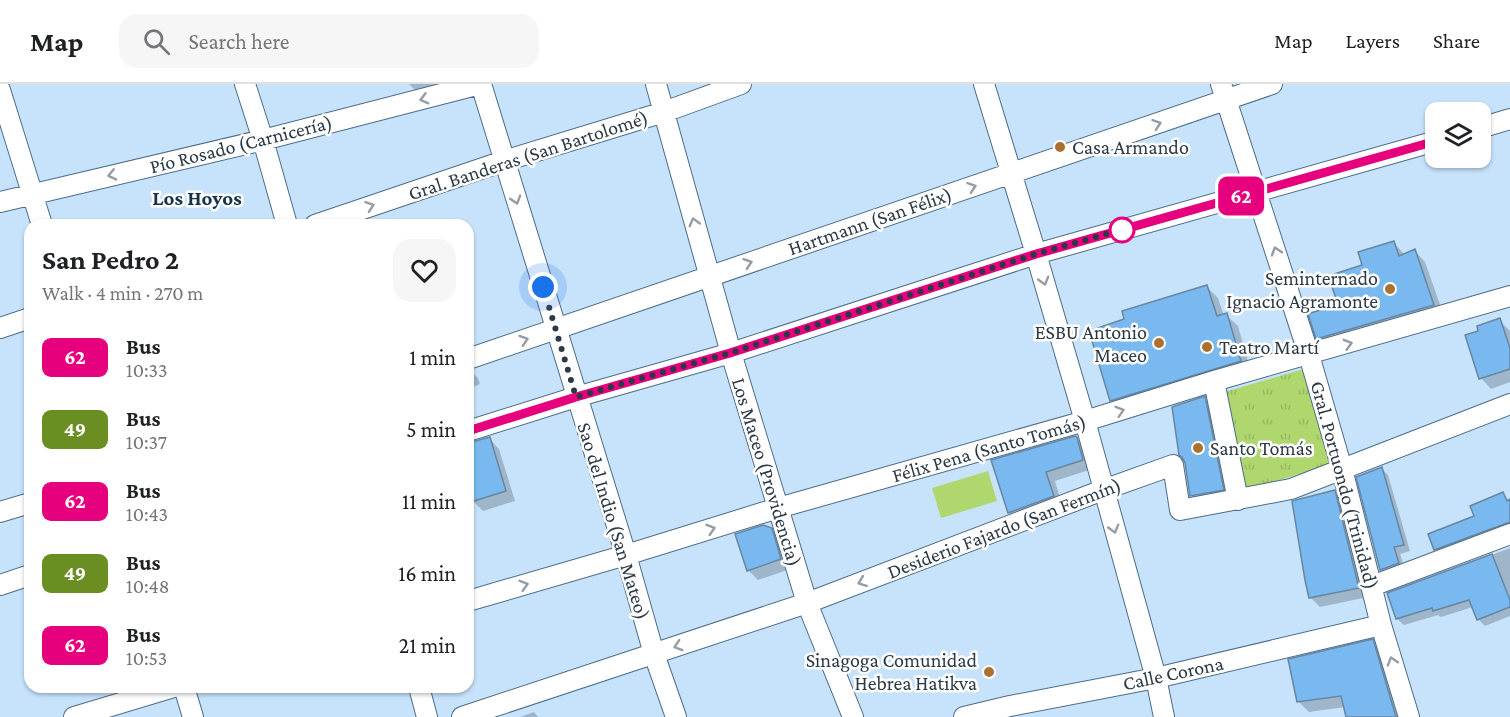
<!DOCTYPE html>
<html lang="en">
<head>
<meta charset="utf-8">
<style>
	:root { --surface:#fff; --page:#f6f6f6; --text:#202124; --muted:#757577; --line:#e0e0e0 }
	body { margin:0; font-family:"Crimson Pro",serif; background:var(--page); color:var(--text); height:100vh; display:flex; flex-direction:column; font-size:22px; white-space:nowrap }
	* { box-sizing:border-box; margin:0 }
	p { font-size:20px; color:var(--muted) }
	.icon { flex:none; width:33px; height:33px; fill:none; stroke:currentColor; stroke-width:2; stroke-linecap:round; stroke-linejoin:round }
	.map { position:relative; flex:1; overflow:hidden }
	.sheet { position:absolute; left:24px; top:135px; width:450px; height:474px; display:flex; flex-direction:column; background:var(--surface); border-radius:18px; box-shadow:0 2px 4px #0004 }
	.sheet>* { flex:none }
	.badge { padding:0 12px; border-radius:9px; font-size:21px; line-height:39px }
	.controls { position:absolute; left:1425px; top:18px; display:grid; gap:12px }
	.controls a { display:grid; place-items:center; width:66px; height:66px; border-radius:12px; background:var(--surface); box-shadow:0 2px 4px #0004; font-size:30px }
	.you { position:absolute; width:30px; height:30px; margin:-15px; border:4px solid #fff; border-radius:50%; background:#1a73e8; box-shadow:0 0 0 9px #1a73e833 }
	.map>.badge { position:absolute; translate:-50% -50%; box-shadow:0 0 0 3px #fff }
	.round { display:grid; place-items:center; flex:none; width:63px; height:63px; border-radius:18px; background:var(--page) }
	.head { display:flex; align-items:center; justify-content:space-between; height:102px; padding:0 18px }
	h1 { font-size:28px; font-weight:700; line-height:45px }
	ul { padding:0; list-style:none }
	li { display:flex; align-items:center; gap:18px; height:72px; padding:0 18px }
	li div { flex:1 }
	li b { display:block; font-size:22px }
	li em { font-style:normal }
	li .badge { min-width:66px; font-weight:700; text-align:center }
	header { display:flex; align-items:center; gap:36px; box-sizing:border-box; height:84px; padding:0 30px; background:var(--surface); border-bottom:2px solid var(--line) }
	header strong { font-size:28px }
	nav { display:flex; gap:33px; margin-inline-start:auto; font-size:21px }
	.search { width:420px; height:54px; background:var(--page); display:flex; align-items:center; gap:15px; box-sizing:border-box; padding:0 21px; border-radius:18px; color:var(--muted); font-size:22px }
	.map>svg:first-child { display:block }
	.grass { fill:url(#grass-tufts) }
	.pitch { fill:#b0d66e }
	.shadow { fill:#0003 }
	.building { fill:#7ab9ef; stroke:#6686a2; stroke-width:1.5 }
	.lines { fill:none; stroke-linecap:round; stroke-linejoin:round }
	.minor-casing { stroke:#4d6c87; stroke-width:22 }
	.minor { stroke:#fff; stroke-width:20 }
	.oneway { stroke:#959ca2 }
	.line-casing { stroke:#fff; stroke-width:14 }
	.line { stroke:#e6007e; stroke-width:9 }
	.walk { stroke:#2b3945; stroke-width:6; stroke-dasharray:0 10.8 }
	.poi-dot { fill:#ab7131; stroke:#fff; stroke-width:2 }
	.stop-dot { fill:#fff; stroke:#e6007e; stroke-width:3 }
	.labels { text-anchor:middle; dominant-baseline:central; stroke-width:5; stroke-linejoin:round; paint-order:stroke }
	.street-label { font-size:20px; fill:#2b3945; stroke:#fff }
	.poi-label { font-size:20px; fill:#2b3945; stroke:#fff; text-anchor:start }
	.neighbourhood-label { font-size:21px; font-weight:bold; fill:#15334b; stroke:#fff }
</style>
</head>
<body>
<header>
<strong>Map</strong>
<div class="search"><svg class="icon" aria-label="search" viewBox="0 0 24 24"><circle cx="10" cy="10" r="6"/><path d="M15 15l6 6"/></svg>Search here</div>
<nav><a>Map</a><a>Layers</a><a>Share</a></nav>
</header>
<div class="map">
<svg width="1510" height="633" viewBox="0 0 1510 633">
	<defs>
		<pattern id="grass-tufts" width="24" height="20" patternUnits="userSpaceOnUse" patternTransform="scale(1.5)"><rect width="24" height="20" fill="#b0d66e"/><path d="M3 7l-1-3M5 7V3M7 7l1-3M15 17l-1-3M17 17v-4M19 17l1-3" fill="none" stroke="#98b861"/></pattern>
	</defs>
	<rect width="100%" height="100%" fill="#c7e3fc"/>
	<path class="grass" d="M1304,285l27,95 -87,27 -20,-99z"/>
	<path class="pitch" d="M988,387l9,30 -56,17 -9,-30z"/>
	<path class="shadow" d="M409,0h57l-46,11z
		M1394,159l11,12 10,-4 10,11 19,54 -116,33 -10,-11 46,-72z
		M1207,203l11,11 6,18 2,-1 12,11 13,46 -128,39 -12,-11 15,-80z
		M1499,236l11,11v51l-19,7 -10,-11 -14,-42 13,-4z
		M468,288h4l6,6 2,6 -12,5z
		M1204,314l7,7 18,91 -31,6 -7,-7z
		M489,354l10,11 16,52 -32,10 -10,-10 -5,-15v-42z
		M1076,355l10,9 6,21 -37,12 7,24 -44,17 -9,-9 -16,-52z
		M1381,384l7,7 22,76 -10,3 5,16 -17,6 -7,-6z
		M1334,407l10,10 24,96 -48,10 -9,-9z
		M1503,410l7,7v29l-68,26 -7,-7 41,-32z
		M771,446l10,10 9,29 -32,11 -10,-10z
		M1510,464v68l-25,10 -7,-7 -5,-12 -32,10 -3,-2 -34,10 -7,-6 -8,-25z
		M1372,557l11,11 20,65h-55l-3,-10 -36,5 -11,-11z
		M534,628l4,5h-18z"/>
	<path class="building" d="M1394,157l5,15 16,-7 19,56 -118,34 -8,-25 30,-10 -10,-28 34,-11 -4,-13z
		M1207,201l10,31 10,-3 14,48 -131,40 -21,-70 35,-12 -2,-8z
		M1500,234l10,30v21l-31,10 -14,-44 13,-4 -1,-5z
		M1205,312l19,94 -34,6 -5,-33 -3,-6 -3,-2 -7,-48z
		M1075,352l2,1 6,23 -37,12 8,24 -46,17 -17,-53z
		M490,353l16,54 -35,11 -3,-11v-48z
		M1382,383l22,78 -10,2 5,16 -19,7 -24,-93z
		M1335,406l24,98 -50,10 -4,-18 -13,-79z
		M1503,408l4,9 3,-2v23l-76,28 -6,-16 46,-18 -4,-10z
		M763,441l9,3 9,31 -34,12 -12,-37z
		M1492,470l18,46v7l-33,13 -8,-20 -36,11 -1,-3 -36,11 -9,-26z
		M1373,555l23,78h-50l-5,-21 -44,6 -9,-43z"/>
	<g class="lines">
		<defs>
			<path id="minor" d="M245,0l18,56 24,85
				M481,0l145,471 28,99 22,63
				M656,0l75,269 76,250 46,114
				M984,0l52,170 49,167 71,257 8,39
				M1221,0l88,271 33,114 39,156 28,92
				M0,6l42,135
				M1480,44l30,-9
				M0,118l263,-62 217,-56
				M315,141l189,-64 160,-49 77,-28
				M0,244l30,-10
				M468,275l804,-275
				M1214,297l24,119
				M468,347l108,-34 155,-44 305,-99 400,-113
				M0,428l30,-9
				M0,501l30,-10
				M1372,502l138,-52
				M468,517l158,-46 152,-47 307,-87 129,-40 296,-85
				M184,603l9,30
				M419,603l8,30
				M74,633l100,-30
				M462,633l345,-114 296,-113 70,-25 7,45 111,-21 219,-85
				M964,633l46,-11 146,-28 225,-53"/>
		</defs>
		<use href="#minor" class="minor-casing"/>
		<use href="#minor" class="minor"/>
	</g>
	<defs><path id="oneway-chevron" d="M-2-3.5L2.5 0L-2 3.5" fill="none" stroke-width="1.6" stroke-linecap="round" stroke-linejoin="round" transform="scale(1.5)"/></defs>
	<g class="oneway">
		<use href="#oneway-chevron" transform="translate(424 15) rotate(165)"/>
		<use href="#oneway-chevron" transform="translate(1157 40) rotate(-19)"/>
		<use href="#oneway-chevron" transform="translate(112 91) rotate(167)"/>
		<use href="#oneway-chevron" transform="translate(972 103) rotate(-19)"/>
		<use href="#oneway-chevron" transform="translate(516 116) rotate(73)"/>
		<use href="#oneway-chevron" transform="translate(370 122) rotate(-19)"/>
		<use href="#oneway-chevron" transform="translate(694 138) rotate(-105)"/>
		<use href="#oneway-chevron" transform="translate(1276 167) rotate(-108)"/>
		<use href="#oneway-chevron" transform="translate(748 179) rotate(-19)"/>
		<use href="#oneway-chevron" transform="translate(1044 197) rotate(74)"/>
		<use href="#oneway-chevron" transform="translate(524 256) rotate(-18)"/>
		<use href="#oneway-chevron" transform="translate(1348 260) rotate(-16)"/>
		<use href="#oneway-chevron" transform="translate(1120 327) rotate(-17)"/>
		<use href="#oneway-chevron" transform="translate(711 445) rotate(-17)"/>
		<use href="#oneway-chevron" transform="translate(1114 445) rotate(74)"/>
		<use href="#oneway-chevron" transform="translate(862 498) rotate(159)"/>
		<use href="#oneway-chevron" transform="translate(524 501) rotate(-16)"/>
		<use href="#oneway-chevron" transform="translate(678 562) rotate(162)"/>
		<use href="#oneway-chevron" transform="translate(1392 577) rotate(-107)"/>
	</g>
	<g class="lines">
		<defs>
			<path id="line" d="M468,347l108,-34 154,-44 306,-99 400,-113"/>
		</defs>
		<use href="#line" class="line-casing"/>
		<use href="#line" class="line"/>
		<path class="walk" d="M543,203l33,110 154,-44 306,-99 88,-25 -2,1"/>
	</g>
	<g class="poi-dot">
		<circle cx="1060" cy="63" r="6"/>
		<circle cx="1390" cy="205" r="6"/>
		<circle cx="1159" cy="259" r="6"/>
		<circle cx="1207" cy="263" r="6"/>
		<circle cx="1198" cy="364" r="6"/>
		<circle cx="989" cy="588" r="6"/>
	</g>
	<circle class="stop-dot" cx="1122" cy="146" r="12"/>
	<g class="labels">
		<g class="street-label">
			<text transform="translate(241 60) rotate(-14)">Pío Rosado (Carnicería)</text>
			<text transform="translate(528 71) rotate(-18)">Gral. Banderas (San Bartolomé)</text>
			<text transform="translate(870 137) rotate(-19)">Hartmann (San Félix)</text>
			<text transform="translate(989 364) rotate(-16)">Félix Pena (Santo Tomás)</text>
			<text transform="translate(767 388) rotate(73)">Los Maceo (Providencia)</text>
			<text transform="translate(1345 401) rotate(75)">Gral. Portuondo (Trinidad)</text>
			<text transform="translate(614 437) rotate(73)">Sao del Indio (San Mateo)</text>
			<text transform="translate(1004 444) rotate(-21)">Desiderio Fajardo (San Fermín)</text>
			<text transform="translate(1173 589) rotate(-12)">Calle Corona</text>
		</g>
		<g class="poi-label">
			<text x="1072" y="63">Casa Armando</text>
			<text x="1378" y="194" text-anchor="end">Seminternado<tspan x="1378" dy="23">Ignacio Agramonte</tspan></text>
			<text x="1147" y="248" text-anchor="end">ESBU Antonio<tspan x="1147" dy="23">Maceo</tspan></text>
			<text x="1219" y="263">Teatro Martí</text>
			<text x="1210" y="364">Santo Tomás</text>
			<text x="977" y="576" text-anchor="end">Sinagoga Comunidad<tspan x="977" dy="23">Hebrea Hatikva</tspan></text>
		</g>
		<g class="neighbourhood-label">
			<text x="197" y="114">Los Hoyos</text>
		</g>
	</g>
</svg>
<div class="controls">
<a><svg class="icon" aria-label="layers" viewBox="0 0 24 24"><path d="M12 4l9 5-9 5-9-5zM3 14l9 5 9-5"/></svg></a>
</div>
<div class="you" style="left:543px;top:203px"></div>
<b class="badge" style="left:1241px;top:112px;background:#e6007e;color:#fff">62</b>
<section class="sheet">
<div class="head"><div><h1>San Pedro 2</h1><p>Walk · 4 min · 270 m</p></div><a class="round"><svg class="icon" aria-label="heart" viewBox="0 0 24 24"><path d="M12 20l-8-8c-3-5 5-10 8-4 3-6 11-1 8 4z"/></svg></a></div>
<ul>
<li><span class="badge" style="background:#e6007e;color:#fff">62</span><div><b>Bus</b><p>10:33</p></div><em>1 min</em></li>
<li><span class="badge" style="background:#6b8e23;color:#fff">49</span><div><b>Bus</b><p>10:37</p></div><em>5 min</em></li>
<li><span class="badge" style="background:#e6007e;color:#fff">62</span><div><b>Bus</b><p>10:43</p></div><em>11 min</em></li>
<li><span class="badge" style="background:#6b8e23;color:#fff">49</span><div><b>Bus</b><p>10:48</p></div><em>16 min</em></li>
<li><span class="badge" style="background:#e6007e;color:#fff">62</span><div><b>Bus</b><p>10:53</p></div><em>21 min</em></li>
</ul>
</section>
</div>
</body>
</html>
